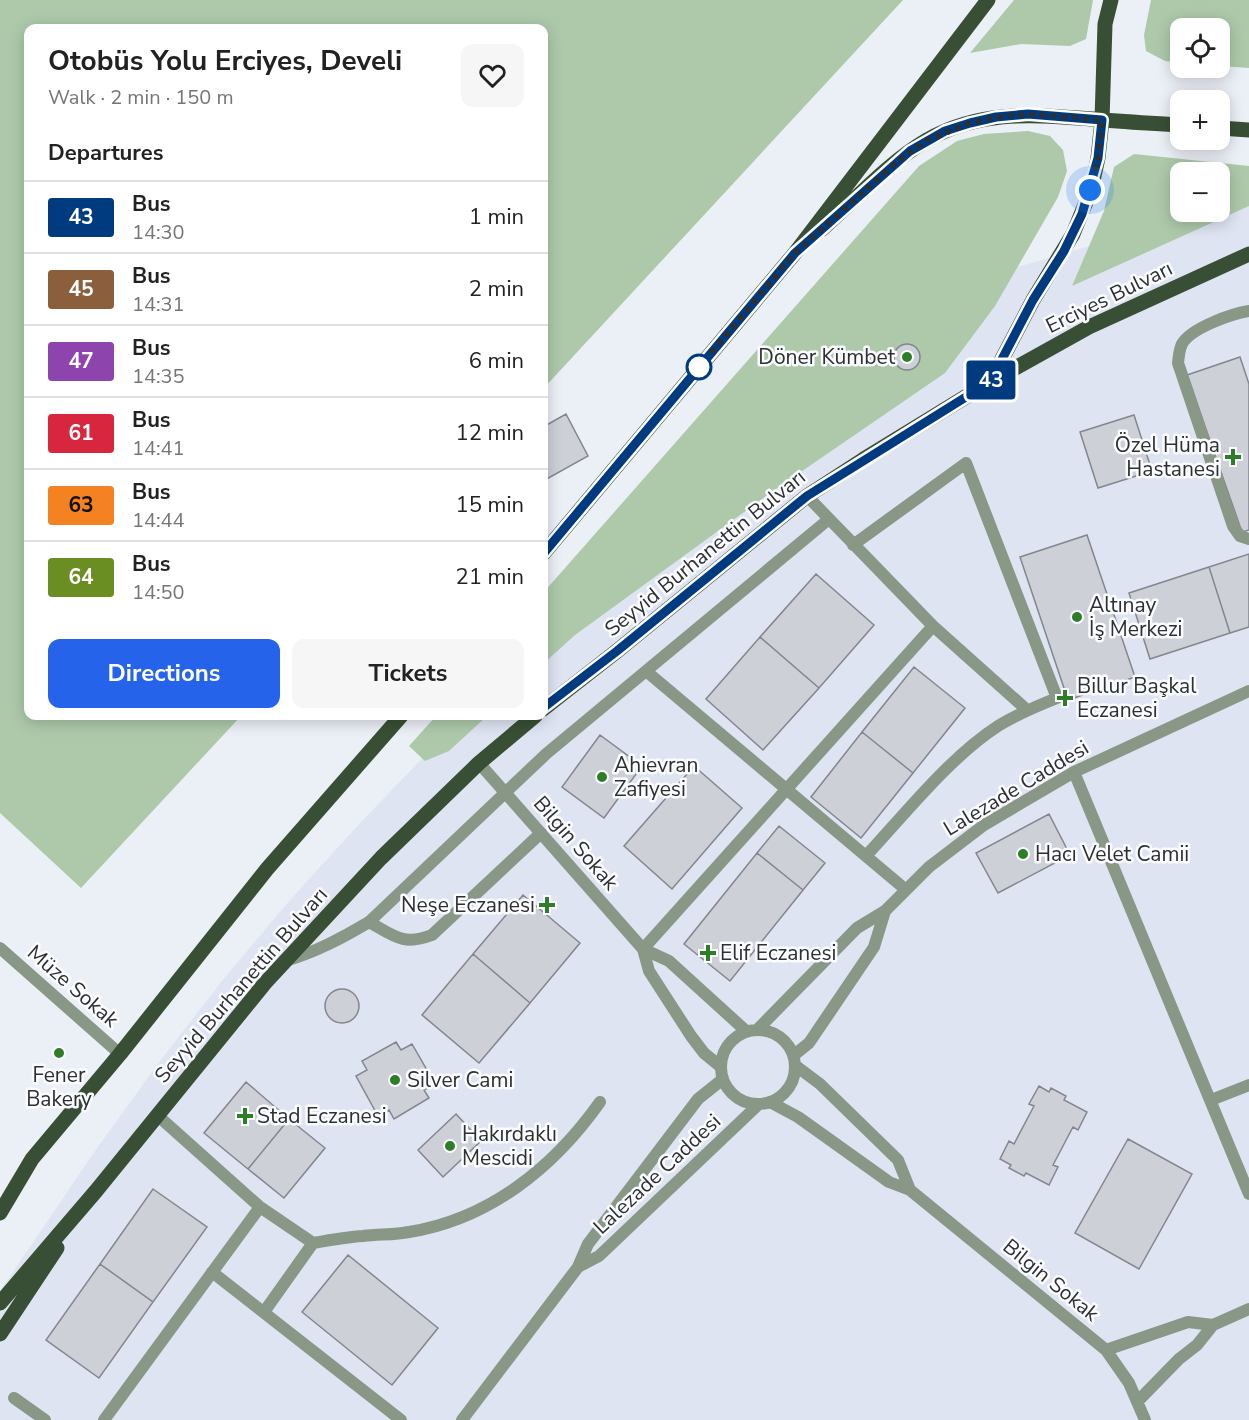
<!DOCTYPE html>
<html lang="en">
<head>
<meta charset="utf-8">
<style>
	:root { --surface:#fff; --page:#f6f6f6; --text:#222; --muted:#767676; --line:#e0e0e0; --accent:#2563eb }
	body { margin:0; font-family:"Nunito Sans",sans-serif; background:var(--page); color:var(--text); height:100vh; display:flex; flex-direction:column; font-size:22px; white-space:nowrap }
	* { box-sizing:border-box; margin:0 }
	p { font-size:20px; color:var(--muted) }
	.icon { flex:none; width:33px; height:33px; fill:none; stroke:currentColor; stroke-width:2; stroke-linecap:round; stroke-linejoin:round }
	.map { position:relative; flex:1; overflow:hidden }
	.panel { position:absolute; left:24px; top:24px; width:524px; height:696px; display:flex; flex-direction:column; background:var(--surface); border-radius:12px; box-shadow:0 3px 15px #0003 }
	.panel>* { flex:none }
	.badge { padding:0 12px; border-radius:4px; font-size:21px; line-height:39px }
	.fabs { position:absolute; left:1170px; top:18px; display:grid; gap:12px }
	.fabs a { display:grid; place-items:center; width:60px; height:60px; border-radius:12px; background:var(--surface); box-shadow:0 3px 15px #0003; font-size:30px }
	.you { position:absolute; width:30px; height:30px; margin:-15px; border:4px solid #fff; border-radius:50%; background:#1a73e8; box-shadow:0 0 0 9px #1a73e833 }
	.map>.badge { position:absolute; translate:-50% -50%; box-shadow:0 0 0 3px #fff }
	h2 { padding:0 24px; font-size:22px; line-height:54px }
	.round { display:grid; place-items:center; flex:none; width:63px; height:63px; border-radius:12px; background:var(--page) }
	.overview { display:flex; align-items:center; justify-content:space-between; height:102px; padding:0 24px }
	h1 { font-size:28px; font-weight:700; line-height:45px }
	.action { display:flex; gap:12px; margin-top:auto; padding:12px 24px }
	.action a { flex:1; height:69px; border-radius:12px; background:var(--accent); color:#fff; font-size:24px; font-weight:700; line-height:69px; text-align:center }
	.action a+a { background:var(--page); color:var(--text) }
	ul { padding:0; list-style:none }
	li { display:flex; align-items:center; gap:18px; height:72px; padding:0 24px; border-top:2px solid var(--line) }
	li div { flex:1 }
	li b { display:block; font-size:22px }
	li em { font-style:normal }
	li .badge { min-width:66px; font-weight:700; text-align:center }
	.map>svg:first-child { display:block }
	.built { fill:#dee4f2 }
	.green { fill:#adc9aa; fill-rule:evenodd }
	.building { fill:#cdd0d7; stroke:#83868d; stroke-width:1.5 }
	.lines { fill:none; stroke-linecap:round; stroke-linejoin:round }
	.service { stroke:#899787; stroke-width:12 }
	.minor { stroke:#899787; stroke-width:12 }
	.tertiary { stroke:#899787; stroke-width:12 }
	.primary { stroke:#384f35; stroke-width:15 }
	.line-casing { stroke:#fff; stroke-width:14 }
	.line { stroke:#003b80; stroke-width:9 }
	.walk { stroke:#2d2f31; stroke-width:6; stroke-dasharray:0 10.8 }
	.poi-dot { fill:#2e7d27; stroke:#fbfcff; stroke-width:2 }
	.stop-dot { fill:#fff; stroke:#003b80; stroke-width:3 }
	.labels { text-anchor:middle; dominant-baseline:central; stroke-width:5; stroke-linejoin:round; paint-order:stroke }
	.street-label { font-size:21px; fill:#2d2f31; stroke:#fbfcff }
	.poi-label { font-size:21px; fill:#2d2f31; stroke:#fbfcff; text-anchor:start }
</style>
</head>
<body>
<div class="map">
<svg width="1249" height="1420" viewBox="0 0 1249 1420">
	<rect width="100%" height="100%" fill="#ebeff6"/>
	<path class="built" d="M1249,199v1221h-1249v-129l95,-140 62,-86 65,-84 68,-81 72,-79 73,-76 31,-29h77v-73l382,-349 281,-82h14z"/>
	<path class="green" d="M0,0h903l-360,389v-361h-515v688h213l-160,172 -81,-75z
		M1014,0h79l-7,39 -16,7 -49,-2 -51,9z
		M1151,0h98v68l-29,-2v-38h-40v35l-15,-2 -19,-10 -2,-16z
		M1028,131l22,5 13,14 4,21 -9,26 -63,109 -50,67 -172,118 -198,144 -32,29v-71l376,-427 38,-25 27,-7z
		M1134,154l115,12v40l-177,80 32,-75 10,-44zM1220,172v40h-40v-40z
		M436,716h51l-38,35 -24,10 -16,-15z"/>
	<path class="building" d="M894 357a13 13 0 1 1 26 0a13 13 0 1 1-26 0Z
		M1240,357l9,27v146l-7,2 -55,-157z
		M566,414l22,42 -43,24 -2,-5v-48z
		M1134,415l18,56 -54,17 -18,-56z
		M1087,535l48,142 -67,23 -48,-143z
		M1249,554v73l-19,6 -21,-66z
		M1209,567l21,66 -80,26 -21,-66z
		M816,574l58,51 -55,63 -59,-51z
		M760,637l59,51 -56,62 -57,-51z
		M914,667l51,41 -52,65 -51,-41z
		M862,732l51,41 -52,65 -50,-41z
		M600,735l42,31 -38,52 -42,-31z
		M694,766l48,42 -70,81 -48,-43z
		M1049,814l21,41 -72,38 -22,-40z
		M779,826l46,37 -22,27 -46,-37z
		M757,853l46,37 -73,91 -46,-37z
		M523,895l57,48 -50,60 -57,-49z
		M473,954l57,49 -51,60 -57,-48z
		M325 1006a17 17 0 1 1 34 0a17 17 0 1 1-34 0Z
		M396,1042l5,8 11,-6 23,40 -11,6 5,8 -35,21 -5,-9 -11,6 -22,-40 11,-6 -5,-9z
		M246,1082l43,37 -41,50 -44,-36z
		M1039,1086l10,6 2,-4 15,8 -2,4 23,12 -9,18 -5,-3 -20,38 5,2 -9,18 -23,-12 -2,3 -15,-8 2,-3 -11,-6 9,-18 5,3 20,-38 -5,-2z
		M456,1114l25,27 -38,36 -25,-27z
		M289,1119l36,29 -41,50 -36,-29z
		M1128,1139l64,35 -53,95 -64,-36z
		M153,1189l54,38 -54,75 -53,-38z
		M348,1255l90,73 -46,57 -90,-73z
		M100,1264l53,38 -54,76 -53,-38z"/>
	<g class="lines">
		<path class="service" d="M1249,311c-18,3 -58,17 -67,33 -3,6 -3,12 -4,19l55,163 7,10 9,3
			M369,922c25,14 34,24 63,13l109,-102
			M157,1115l103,92 53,36c17,-3 34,-6 50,-7 16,-2 31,-1 46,-4 81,-13 145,-65 191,-130
			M212,1272l189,148
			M264,1312l49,-69
			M14,1398l31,22
			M104,1420l156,-213"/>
		<path class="minor" d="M807,496l126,130 94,84
			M853,545l113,-82 91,235c-20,8 -40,16 -59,28 -48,31 -93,88 -132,130
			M646,671l259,218
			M479,763l164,186 26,12 77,70
			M1074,772l175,422
			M0,948l120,106
			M643,949l290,-323
			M643,949l6,22 42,65 13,17 17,14
			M285,961c31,-9 57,-23 84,-39l177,-168 283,-235
			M796,1066l24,18 78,76 12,30
			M1211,1100l38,-15
			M770,1102l28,15 91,65 21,8 196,160 23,33 16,37
			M1106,1350l82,-28 25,3
			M1138,1401l41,-42 18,-14 16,-20 36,-16"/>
		<path class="tertiary" d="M758,1029l99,-101 28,-17 44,-44 55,-42 90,-53 175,-81
			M721 1067a37 37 0 1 1 74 0a37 37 0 1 1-74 0Z
			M794,1055l15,-12 65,-96 11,-36
			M578,1267l21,-11 160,-152
			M462,1420l116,-153 10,-23 110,-145 25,-20"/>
		<path class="primary" d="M1220,128l29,2
			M822,229c33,-29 67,-67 105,-89 55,-31 107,-25 166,-21 29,3 58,4 87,6
			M990,382l43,-82 40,-66 18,-44 7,-32 4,-38 3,-96 6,-24
			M543,554l252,-301 193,-253
			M543,709l74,-58 190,-155 57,-37 126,-77 99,-55 160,-73
			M0,1213l32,-54 88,-105 147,-185 134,-153
			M0,1303l96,-112 169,-208 116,-125 98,-95 56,-47
			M0,1334l57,-86"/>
	</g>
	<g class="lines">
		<defs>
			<path id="line" d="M543,554l252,-301 115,-102 35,-20 25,-8 26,-6 32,-3 74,6 -4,38 -16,56 -18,37 -31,49 -43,82 -183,114 -190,155 -74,57"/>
		</defs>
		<use href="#line" class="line-casing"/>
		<use href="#line" class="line"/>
		<path class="walk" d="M699,367l96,-114 99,-89 33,-24 43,-17 26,-6 32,-3 74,6 -4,38 -8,32"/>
	</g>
	<g class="poi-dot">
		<circle cx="907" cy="357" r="6"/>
		<path d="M1230 448h6v6h6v6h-6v6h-6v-6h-6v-6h6z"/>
		<circle cx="1077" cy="617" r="6"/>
		<path d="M1062 689h6v6h6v6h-6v6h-6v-6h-6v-6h6z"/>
		<circle cx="602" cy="777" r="6"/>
		<circle cx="1023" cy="854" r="6"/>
		<path d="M544 896h6v6h6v6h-6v6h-6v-6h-6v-6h6z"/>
		<path d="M705 944h6v6h6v6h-6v6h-6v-6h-6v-6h6z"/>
		<circle cx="59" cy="1053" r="6"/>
		<circle cx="395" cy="1080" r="6"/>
		<path d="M242 1107h6v6h6v6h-6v6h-6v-6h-6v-6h6z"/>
		<circle cx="450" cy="1146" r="6"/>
	</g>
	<circle class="stop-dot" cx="699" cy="367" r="12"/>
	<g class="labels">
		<g class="street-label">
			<text transform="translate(1109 297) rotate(-26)">Erciyes Bulvarı</text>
			<text transform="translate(705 553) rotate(-39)">Seyyid Burhanettin Bulvarı</text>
			<text transform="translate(1016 788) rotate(-31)">Lalezade Caddesi</text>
			<text transform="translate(576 843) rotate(49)">Bilgin Sokak</text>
			<text transform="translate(241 985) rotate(-49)">Seyyid Burhanettin Bulvarı</text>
			<text transform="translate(73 986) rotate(41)">Müze Sokak</text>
			<text transform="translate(657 1174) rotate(-43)">Lalezade Caddesi</text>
			<text transform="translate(1051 1280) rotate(39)">Bilgin Sokak</text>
		</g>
		<g class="poi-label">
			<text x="895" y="357" text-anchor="end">Döner Kümbet</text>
			<text x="1220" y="445" text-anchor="end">Özel Hüma<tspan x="1220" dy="24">Hastanesi</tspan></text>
			<text x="1089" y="605">Altınay<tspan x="1089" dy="24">İş Merkezi</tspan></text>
			<text x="1077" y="686">Billur Başkal<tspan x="1077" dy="24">Eczanesi</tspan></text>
			<text x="614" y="765">Ahievran<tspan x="614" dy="24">Zafiyesi</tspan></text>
			<text x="1035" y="854">Hacı Velet Camii</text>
			<text x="535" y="905" text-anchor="end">Neşe Eczanesi</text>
			<text x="720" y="953">Elif Eczanesi</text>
			<text x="59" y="1075" text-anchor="middle">Fener<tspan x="59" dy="24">Bakery</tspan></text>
			<text x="407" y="1080">Silver Cami</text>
			<text x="257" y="1116">Stad Eczanesi</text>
			<text x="462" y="1134">Hakırdaklı<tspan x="462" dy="24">Mescidi</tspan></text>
		</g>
	</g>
</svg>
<div class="fabs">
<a><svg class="icon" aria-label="locate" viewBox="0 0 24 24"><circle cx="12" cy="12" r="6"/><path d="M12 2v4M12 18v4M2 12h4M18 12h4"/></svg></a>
<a>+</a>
<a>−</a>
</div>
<div class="you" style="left:1090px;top:190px"></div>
<b class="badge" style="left:991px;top:380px;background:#003b80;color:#fff">43</b>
<section class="panel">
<div class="overview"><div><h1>Otobüs Yolu Erciyes, Develi</h1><p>Walk · 2 min · 150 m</p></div><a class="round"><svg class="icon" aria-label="heart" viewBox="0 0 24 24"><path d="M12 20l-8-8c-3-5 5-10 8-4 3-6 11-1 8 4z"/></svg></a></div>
<h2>Departures</h2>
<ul>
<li><span class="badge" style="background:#003b80;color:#fff">43</span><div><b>Bus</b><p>14:30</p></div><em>1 min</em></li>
<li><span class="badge" style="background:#8b5e3c;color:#fff">45</span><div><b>Bus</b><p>14:31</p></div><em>2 min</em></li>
<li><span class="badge" style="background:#8e44ad;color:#fff">47</span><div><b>Bus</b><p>14:35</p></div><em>6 min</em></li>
<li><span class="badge" style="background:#d7263d;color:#fff">61</span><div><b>Bus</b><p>14:41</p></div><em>12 min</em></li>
<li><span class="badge" style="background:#f58220;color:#111">63</span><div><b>Bus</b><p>14:44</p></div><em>15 min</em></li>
<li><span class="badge" style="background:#6b8e23;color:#fff">64</span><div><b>Bus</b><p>14:50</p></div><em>21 min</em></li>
</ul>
<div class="action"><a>Directions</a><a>Tickets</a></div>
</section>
</div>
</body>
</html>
